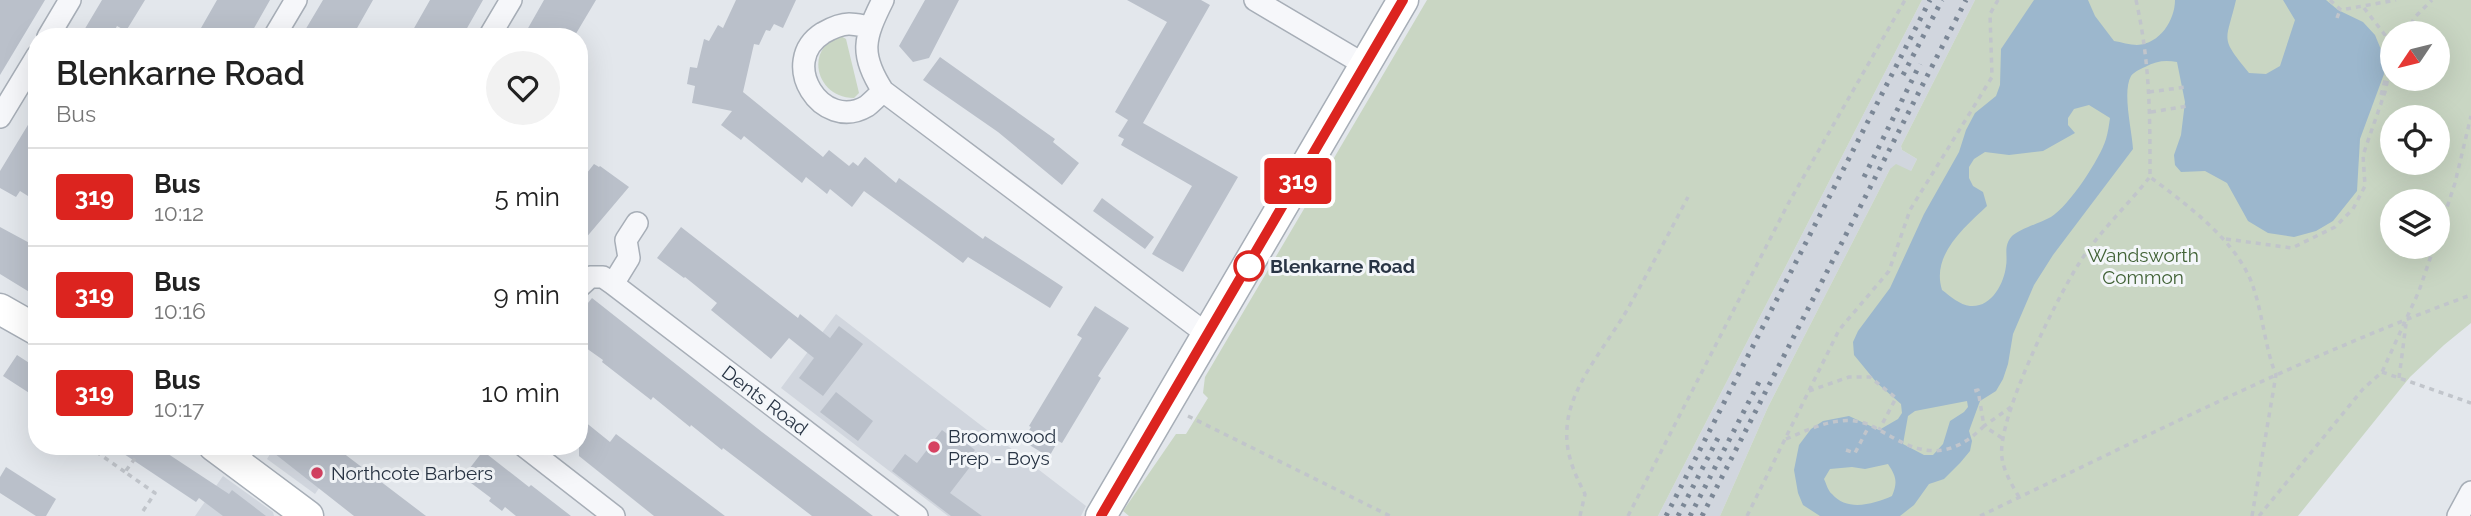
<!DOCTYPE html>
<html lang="en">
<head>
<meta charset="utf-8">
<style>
	:root { --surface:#fff; --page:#f2f2f2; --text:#222; --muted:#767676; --line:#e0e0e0 }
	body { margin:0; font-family:Raleway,sans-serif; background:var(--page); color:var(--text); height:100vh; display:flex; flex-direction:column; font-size:26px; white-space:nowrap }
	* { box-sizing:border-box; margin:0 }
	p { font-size:23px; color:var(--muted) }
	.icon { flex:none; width:38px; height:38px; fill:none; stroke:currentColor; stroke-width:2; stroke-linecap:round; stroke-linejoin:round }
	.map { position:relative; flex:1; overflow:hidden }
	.details { position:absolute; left:28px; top:28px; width:560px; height:427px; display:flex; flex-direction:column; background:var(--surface); border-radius:28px; box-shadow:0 7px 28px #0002 }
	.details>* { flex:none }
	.badge { padding:0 14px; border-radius:5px; font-size:24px; line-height:46px }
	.needle { width:46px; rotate:235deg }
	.controls { position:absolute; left:2380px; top:21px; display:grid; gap:14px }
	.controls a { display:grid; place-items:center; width:70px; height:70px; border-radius:50%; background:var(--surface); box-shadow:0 7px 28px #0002; font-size:35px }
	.map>.badge { position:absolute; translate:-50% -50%; box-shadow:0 0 0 4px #fff }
	.round { display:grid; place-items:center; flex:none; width:74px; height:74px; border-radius:37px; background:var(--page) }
	.summary { display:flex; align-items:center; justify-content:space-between; height:119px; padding:0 28px }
	h1 { font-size:33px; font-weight:600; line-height:52px }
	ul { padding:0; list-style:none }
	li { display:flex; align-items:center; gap:21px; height:98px; padding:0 28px; border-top:2px solid var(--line) }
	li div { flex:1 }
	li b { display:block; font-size:26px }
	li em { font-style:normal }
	li .badge { min-width:77px; font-weight:700; text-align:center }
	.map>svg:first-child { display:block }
	.built { fill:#d1d6de }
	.green { fill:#c9d6c3; fill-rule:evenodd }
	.water { fill:#9cb7cd; fill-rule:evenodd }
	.building { fill:#bac0ca }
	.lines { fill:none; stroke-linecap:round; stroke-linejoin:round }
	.street-casing { stroke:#a7aeb7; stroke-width:24 }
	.secondary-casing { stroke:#a7aeb7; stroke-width:33 }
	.path { stroke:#c1c5cb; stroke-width:3.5; stroke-dasharray:5 5; stroke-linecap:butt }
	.street { stroke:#f6f7fa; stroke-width:21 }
	.secondary { stroke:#fff; stroke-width:30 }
	.rail { stroke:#7b8796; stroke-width:5; stroke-dasharray:3.5 7; stroke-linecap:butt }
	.line-casing { stroke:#fff; stroke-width:16 }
	.line { stroke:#dc241f; stroke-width:10 }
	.stop-dot { fill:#fff; stroke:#dc241f; stroke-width:3.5 }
	.poi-dot { fill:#d64262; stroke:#f3f6f9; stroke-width:2.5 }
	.labels { text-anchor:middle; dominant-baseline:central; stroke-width:6; stroke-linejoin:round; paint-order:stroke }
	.park-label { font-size:19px; fill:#416236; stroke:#f3f6f9 }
	.stop-label { font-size:19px; font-weight:bold; fill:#293545; stroke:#f3f6f9; text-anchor:start }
	.street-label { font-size:19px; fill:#293545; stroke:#f3f6f9 }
	.poi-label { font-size:19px; fill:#293545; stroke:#f3f6f9; text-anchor:start }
</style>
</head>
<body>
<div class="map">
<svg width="2471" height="516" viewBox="0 0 2471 516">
	<rect width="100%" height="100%" fill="#e3e7ec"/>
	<path class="built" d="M1922,0h53l-74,146 1,4 15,9 -6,12 -21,-2 -122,238 -48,109h-62z
		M836,314l250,192 -5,10h-133l-167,-128z
		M275,446h73l-33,48 -48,-35z
		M223,476l50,36 1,4h-79z"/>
	<path class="green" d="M1427,0h495l-264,516h-529l-6,-5 53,-77h10l22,-36 -5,-5 2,-16z
		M1975,0h496v323l-27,22 -34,32 -112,139h-578l48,-109 122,-238 6,-5 15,7 6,-12 -15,-9 -1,-4zM2392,33h46v46h-46zM2392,117h46v46h-46zM2392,201h46v46h-46z
		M841,36l5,3 13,54 -5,5c-39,0 -50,-51 -13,-62z"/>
	<path class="water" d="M2034,0h54l7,16 19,25c7,1 16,4 23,4 23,-1 38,-25 38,-45h61c-10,43 -17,36 13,73l17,1 14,-8 15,-46 -12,-20h43l12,10 25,12 12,13 7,17 2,22 -24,65 -3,52 -24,30 -17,10 -22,6 -26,-4 -20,-12 -21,-38 -22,-12 -24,1 -6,-7 -1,-10 7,-20 4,-33 -8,-40c-12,-2 -21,-1 -32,5 -5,2 -11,5 -14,9 -9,16 1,54 2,73l-80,106 -19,30 -21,49 -5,30 -5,15 -7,12 -16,10 -11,30 3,10 -2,10 -10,12 -16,16 -15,5 -15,21 -14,11h-80l-17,-11 -5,-12 -4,-23 5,-25 12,-16 12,-8 26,-5 30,14 19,-11 4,-6 -1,-9 -24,-21 -23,-28 -1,-13 5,-11 32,-43 34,-74 35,-62 7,-22 9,-17 21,-17 4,-11 1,-36zM2089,105l21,13c-1,7 -2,14 -4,21 -6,20 -37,67 -55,78 -11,6 -31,12 -39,19 -9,10 -4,19 -6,30 -2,18 -15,42 -36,40 -10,-1 -20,-10 -28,-16 -11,-35 22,-62 45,-84l-4,-14 -10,-6 -4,-8v-11l5,-8 11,-7 24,3 34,-4 32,-18 -7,-8v-7l6,-9zM1967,401l1,6 -4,5 -14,9 -7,23 -10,11h-9l-21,-11 5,-28 7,-5zM1888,464c8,12 10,18 4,32 -18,8 -45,16 -60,-2 -4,-3 -6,-11 -8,-15l6,-10 22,-2 13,2z"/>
	<path class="building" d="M0,0h45l-45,75z
		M102,0h43l-19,31 -9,-5 -6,11h-31z
		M217,0h53l-21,37h-33l-15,-9z
		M323,0h50l-21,37h-51z
		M430,0h53l-21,37h-53z
		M544,0h52l-22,37h-51z
		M736,0h60l-13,28 -9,-4 -4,7 -4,-1 -7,15 -5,-1 -11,48 80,65 6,-7 20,16 4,-4 5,4 7,-9 31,26 3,-5 84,61 2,-3 78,51 -13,21 -82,-51 -5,6 -99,-72 -12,16 -22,-18 -3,5 -21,-17 -4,6 -58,-47 -3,4 -20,-15 11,-14 -40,-8 3,-17 -8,-2 3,-17 7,1 7,-29 5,2 9,-16 5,3z
		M925,0h34l-30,58 -16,4 -14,-16z
		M1127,0h74l9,5 -67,118 95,54 -55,95 -31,-18 40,-68 -71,-41 3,-6 -6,-3 10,-16 -13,-8 52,-90z
		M940,57l115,82 -2,3 26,21 -17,22 -64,-53 -75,-52z
		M37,110v72l-9,14 -8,-5 -4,6 -16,-9v-17z
		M594,164l5,3 1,-1 29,21 -50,59v-63z
		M1102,198l52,39 -9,12 -52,-38z
		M0,227l37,20v37l-6,9 -31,-19z
		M681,227l117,91 2,-4 30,24 9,-12 24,18 -40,52 -24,-18 15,-20 -25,-20 -18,21 -60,-49 6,-7 -32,-26 -1,1 -27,-20z
		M592,298l170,134 111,84h-61l-89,-68 -1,2 -31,-25 -1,2 -37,-30 -2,3 -49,-38 1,-2 -24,-17v-29z
		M1095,306l34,22 -31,48 3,2 -39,65 -4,-2 -9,16 -26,-16 8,-14 -2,-1 53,-88 -5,-3z
		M17,355l20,13v30l-34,-22z
		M836,392l37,29 -15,20 -38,-29z
		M579,417l31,25 6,-8 109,82h-71l-75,-60z
		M942,430l8,6 3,-3 22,17 -7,9 5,4 -23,30 32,23h-31l-59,-45 13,-17 12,9z
		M112,446h44l73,48 3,-4 34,26h-43l-24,-18 -3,4z
		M265,446h69l92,70h-72z
		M483,451l46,36 2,-2 40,31h-55l-11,-9 -3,4 -13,-10 2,-3 -28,-21z
		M6,467l50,32 -10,17h-10l-36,-23v-16z"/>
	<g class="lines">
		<defs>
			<path id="street" d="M883,0c-19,38 -24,54 0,91l325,244
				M1255,0l110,65
				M870,27c-7,-1 -14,-3 -21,-3 -9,0 -19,5 -26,9 -46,29 -1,100 44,73 5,-4 11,-10 16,-15
				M48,37l22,-37
				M274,37l22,-37
				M489,37l22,-37
				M0,117l37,-61
				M613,284l16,-26 -3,-18 11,-17
				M579,287l11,-10h13l10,7 304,232
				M524,446l90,70
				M236,461l10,-15
				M2458,516l13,-24"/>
			<path id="secondary" d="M0,309l37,21
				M214,446l94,70
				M1101,516l302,-516"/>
		</defs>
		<use href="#street" class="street-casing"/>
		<use href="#secondary" class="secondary-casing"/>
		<path class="path" d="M2136,0c14,63 14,113 14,177 36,27 84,62 101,104 12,31 13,64 25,94l-24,141
			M2330,0l11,10 55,-10
			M2364,8l21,27 5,24
			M2337,18l3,-8
			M2406,33l9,-16 17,-17
			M2149,92l37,-5
			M2381,95l6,-22v-13
			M2151,112l37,-6
			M2438,235l17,-52 16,-67
			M2226,239l66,9 43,-21 18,-18 12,-23 -2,-31 22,-63 7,-34
			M2382,372l89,31
			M2399,378l7,-54
			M1809,391l40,-14h21l26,21 -17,32
			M1188,416l202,100
			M2002,438l-18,-12 27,-19
			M1786,439c22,-9 45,-21 69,-18 12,1 24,9 35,15 36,21 63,21 94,-10l-6,-36 -8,2
			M88,446l37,26
			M1846,450l9,3 14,-27
			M2019,497c-7,-12 -15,-25 -17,-39 -6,-38 54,-158 76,-193 20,-32 48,-58 71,-87
			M143,511l12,-18 -30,-21 19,-26
			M1580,516l5,-22c-11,-21 -20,-42 -18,-66 2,-41 40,-83 60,-118 21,-37 41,-75 61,-113
			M1628,516l160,-312 117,-204
			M1747,516l92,-186 50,-59 21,-61 82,-133 -2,-63 8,-14
			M1980,516c162,-77 322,-160 491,-221
			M2259,516l104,-127 19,-17 37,-81 15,-44"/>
		<use href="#street" class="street"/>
		<use href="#secondary" class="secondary"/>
		<path class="rail" d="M1903,75l39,-75
			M1864,177l56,-113
			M1666,516l264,-516
			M1678,516l41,-80
			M1690,516l69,-134
			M1702,516l264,-516"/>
	</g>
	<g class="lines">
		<defs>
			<path id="line" d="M1101,516l302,-516"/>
		</defs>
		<use href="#line" class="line-casing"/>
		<use href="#line" class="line"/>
	</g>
	<circle class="stop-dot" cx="1249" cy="266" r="14"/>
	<g class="poi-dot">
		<circle cx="934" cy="447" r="7"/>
		<circle cx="317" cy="473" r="7"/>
	</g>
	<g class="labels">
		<g class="park-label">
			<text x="2143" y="255">Wandsworth<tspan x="2143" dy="22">Common</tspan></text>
		</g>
		<g class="stop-label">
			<text x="1270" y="266">Blenkarne Road</text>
		</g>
		<g class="street-label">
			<text transform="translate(765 400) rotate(37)">Dents Road</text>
		</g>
		<g class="poi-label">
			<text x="948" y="436">Broomwood<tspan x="948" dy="22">Prep - Boys</tspan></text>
			<text x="331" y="473">Northcote Barbers</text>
		</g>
	</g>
</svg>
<div class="controls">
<a><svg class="needle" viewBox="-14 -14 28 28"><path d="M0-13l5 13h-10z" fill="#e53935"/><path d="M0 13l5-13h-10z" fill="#767676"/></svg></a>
<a><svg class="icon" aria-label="locate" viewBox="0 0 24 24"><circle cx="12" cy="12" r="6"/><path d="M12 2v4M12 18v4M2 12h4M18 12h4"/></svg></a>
<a><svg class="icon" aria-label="layers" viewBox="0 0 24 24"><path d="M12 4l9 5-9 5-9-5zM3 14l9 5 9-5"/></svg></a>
</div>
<b class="badge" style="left:1298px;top:181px;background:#dc241f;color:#fff">319</b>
<section class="details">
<div class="summary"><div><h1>Blenkarne Road</h1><p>Bus</p></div><a class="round"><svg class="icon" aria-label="heart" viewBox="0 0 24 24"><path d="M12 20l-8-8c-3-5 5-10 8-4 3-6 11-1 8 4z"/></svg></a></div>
<ul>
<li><span class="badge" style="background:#dc241f;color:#fff">319</span><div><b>Bus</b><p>10:12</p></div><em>5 min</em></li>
<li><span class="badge" style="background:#dc241f;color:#fff">319</span><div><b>Bus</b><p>10:16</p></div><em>9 min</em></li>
<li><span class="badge" style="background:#dc241f;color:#fff">319</span><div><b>Bus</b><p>10:17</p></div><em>10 min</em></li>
</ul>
</section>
</div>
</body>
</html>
